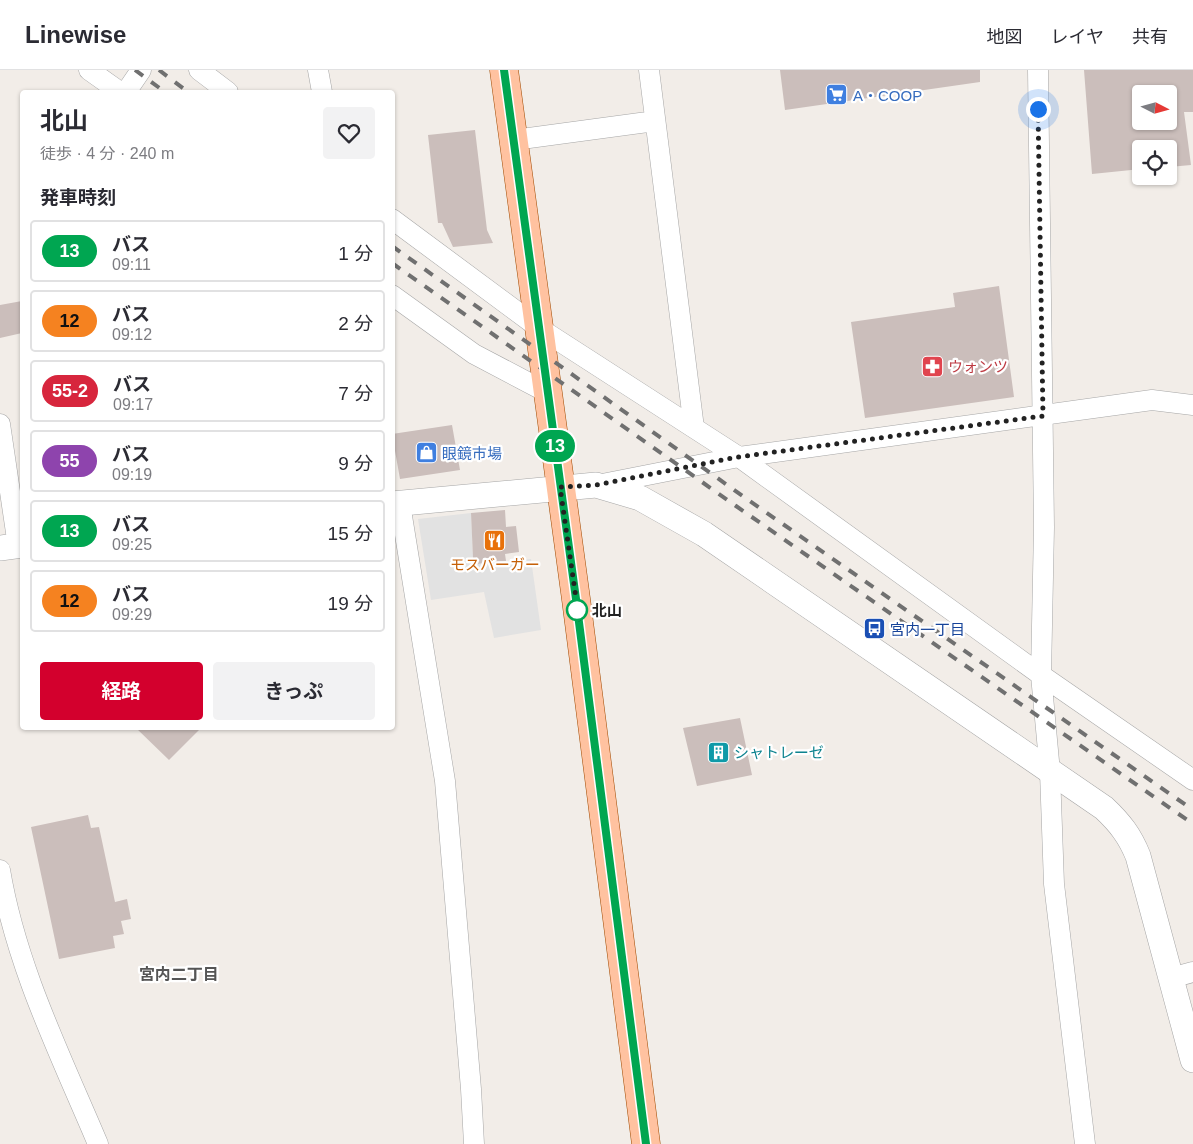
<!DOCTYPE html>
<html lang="ja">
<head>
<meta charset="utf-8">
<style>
	:root { --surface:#fff; --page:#f2f2f3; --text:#2b2b33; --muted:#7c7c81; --line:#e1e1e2; --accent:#d3002d }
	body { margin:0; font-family:Arial,"Noto Sans JP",sans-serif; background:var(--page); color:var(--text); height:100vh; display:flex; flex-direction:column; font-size:19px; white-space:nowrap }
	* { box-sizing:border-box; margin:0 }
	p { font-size:16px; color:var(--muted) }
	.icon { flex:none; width:28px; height:28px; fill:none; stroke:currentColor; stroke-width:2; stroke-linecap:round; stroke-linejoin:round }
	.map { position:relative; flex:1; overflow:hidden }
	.sheet { position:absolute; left:20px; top:20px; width:375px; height:640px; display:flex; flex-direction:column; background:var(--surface); border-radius:5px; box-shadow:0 1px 4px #0004 }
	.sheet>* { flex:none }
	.badge { padding:0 10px; border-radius:16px; font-size:18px; line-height:32px }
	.needle { width:32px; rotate:96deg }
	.fabs { position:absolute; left:1132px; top:15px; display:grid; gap:10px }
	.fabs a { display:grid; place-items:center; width:45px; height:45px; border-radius:5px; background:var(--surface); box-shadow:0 1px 4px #0004; font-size:25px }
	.you { position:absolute; width:25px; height:25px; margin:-12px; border:4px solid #fff; border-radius:50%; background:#1a73e8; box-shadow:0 0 0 8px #1a73e833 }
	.map>.badge { position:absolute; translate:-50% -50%; box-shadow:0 0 0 2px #fff }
	h2 { padding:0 20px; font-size:19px; line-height:45px }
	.round { display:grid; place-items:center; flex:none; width:52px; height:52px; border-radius:5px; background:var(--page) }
	.summary { display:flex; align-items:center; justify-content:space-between; height:85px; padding:0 20px }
	h1 { font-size:24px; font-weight:700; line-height:38px }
	.primary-button { display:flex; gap:10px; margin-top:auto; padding:10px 20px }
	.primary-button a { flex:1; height:58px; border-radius:5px; background:var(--accent); color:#fff; font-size:20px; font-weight:700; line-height:58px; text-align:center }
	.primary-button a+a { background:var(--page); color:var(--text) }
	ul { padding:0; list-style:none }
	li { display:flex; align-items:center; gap:15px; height:62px; margin:0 10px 8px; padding:0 10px; border:2px solid var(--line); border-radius:5px }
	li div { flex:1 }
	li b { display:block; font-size:19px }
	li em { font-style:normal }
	li .badge { min-width:55px; font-weight:700; text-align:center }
	header { display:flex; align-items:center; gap:30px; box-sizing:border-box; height:70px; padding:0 25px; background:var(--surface); border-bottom:1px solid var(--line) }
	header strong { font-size:24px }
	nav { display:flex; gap:28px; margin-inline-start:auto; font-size:18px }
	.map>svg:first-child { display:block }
	.parking { fill:#e2e2e2 }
	.building { fill:#cbbebb; fill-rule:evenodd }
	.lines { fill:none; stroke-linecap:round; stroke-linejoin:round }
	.minor-casing { stroke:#a6a6a6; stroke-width:21 }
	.tertiary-casing { stroke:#a6a6a6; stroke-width:26 }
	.primary-casing { stroke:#9f4900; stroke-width:29 }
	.minor { stroke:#fff; stroke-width:20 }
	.tertiary { stroke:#fff; stroke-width:25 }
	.primary { stroke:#ffc2a0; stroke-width:28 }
	.rail { stroke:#707070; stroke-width:4; stroke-dasharray:10 10; stroke-linecap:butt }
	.line-casing { stroke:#fff; stroke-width:11 }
	.line { stroke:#00a651; stroke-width:8 }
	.walk { stroke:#222; stroke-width:5; stroke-dasharray:0 9 }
	.stop-dot { fill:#fff; stroke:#00a651; stroke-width:2.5 }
	.labels { text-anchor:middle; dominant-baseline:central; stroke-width:4.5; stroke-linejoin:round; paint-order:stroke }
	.shop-label { font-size:15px; fill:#366cbe; stroke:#fff; text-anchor:start }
	.health-label { font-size:15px; fill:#be3a42; stroke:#fff; text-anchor:start }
	.food-label { font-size:15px; fill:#c56008; stroke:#fff }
	.stop-label { font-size:15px; font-weight:bold; fill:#222; stroke:#fff; text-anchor:start }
	.transit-label { font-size:15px; fill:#164399; stroke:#fff; text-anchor:start }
	.culture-label { font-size:15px; fill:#0d838f; stroke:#fff; text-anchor:start }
	.neighbourhood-label { font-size:16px; font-weight:bold; fill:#555; stroke:#fff }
</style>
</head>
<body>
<header>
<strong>Linewise</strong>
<nav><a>地図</a><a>レイヤ</a><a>共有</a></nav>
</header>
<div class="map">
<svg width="1193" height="1074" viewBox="0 0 1193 1074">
	<rect width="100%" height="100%" fill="#f2ede8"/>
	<path class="parking" d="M471,443l2,44 4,1v6l54,-5 10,71 -47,8 -10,-46 -53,8 -13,-81z"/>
	<path class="building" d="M780,0h200v12l-195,28z
		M1084,0h109v42h-9l7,53 -22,2v-18h-28v20l-49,5zM1141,24h28v27h-28z
		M475,60l12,100 6,13 -40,4 -11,-24h-4l-10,-88z
		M999,216l15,111 -149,21 -14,-96 104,-15 -2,-14z
		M22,231v32l-22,5v-33z
		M452,355l8,45 -60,9 -8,-45z
		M505,440l1,17 10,-1 3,26 -14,2 1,7 -29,3v-6h-4l-2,-45z
		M740,648l12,57 -55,11 -14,-58z
		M136,658h65l-32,32z
		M88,745l3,13 8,-1 16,75 12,-3 4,20 -10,2 3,13 -11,2 2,12 -56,11 -28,-132z"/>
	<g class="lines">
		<defs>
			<path id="minor" d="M89,0l31,22
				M199,0l29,22
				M318,0l4,22
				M649,0l45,358
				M1038,0l6,457 -3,148 9,97 4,112 31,260
				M126,22l15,-22
				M514,70l141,-19
				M392,149l147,109 200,129 302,218 152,105
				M392,225l82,59 74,39
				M0,354l18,122
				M597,415l142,-28 413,-57 41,5
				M392,434l10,12 43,265 26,308 3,55
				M0,800c16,96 60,184 98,274
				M1171,908l22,-6"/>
			<path id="tertiary" d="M392,434l204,-19 44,13 64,36 400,274c16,15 26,28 34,48l55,204
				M0,478l22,-3"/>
			<path id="primary" d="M504,0l72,529 70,545"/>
		</defs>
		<use href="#minor" class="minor-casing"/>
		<use href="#tertiary" class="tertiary-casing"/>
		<use href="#primary" class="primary-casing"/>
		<use href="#minor" class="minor"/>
		<use href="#tertiary" class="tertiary"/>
		<use href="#primary" class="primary"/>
		<path class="rail" d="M135,0l30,22
			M159,0l29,22
			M392,176l352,251 449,313
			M392,193l344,243 457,318"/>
	</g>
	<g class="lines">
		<defs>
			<path id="line" d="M504,0l72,529 70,545"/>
		</defs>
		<use href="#line" class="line-casing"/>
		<use href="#line" class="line"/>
		<path class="walk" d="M577,540l2,9 -19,-132 36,-2 142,-28 305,-41 -5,-307"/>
	</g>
	<defs>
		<symbol id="supermarket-square" viewBox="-11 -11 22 22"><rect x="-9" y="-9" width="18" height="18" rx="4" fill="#3f7fe0" stroke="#fff"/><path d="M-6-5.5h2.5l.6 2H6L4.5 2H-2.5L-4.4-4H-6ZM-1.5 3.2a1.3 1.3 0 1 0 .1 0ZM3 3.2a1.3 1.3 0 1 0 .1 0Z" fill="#fff"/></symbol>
		<symbol id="pharmacy-square" viewBox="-11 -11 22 22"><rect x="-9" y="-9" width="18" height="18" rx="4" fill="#e0444e" stroke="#fff"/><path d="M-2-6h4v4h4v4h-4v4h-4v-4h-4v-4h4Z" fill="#fff"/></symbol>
		<symbol id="shop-square" viewBox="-11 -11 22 22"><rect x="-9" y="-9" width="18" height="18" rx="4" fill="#3f7fe0" stroke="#fff"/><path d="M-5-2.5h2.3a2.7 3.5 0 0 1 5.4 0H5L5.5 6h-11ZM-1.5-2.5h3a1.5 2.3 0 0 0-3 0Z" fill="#fff"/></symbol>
		<symbol id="restaurant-square" viewBox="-11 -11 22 22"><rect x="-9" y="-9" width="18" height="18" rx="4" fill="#e8710a" stroke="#fff"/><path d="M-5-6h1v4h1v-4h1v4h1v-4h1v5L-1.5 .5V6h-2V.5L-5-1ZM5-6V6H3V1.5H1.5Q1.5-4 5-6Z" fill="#fff"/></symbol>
		<symbol id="bus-square" viewBox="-11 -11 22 22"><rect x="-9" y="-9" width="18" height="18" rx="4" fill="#1a4fb4" stroke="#fff"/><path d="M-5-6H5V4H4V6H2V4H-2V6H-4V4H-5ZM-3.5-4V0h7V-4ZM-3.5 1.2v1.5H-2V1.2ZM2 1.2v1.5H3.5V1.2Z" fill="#fff"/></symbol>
		<symbol id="building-square" viewBox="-11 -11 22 22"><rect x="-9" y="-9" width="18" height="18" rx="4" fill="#0f9aa8" stroke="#fff"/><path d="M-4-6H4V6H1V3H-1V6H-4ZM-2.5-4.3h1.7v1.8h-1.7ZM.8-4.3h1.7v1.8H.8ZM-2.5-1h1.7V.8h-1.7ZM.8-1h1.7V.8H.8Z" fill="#fff"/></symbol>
	</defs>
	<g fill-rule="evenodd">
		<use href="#supermarket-square" x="824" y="12" width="25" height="25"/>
		<use href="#pharmacy-square" x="920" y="284" width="25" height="25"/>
		<use href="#shop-square" x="414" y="370" width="25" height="25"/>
		<use href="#restaurant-square" x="482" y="458" width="25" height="25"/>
		<use href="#bus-square" x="862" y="546" width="25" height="25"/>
		<use href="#building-square" x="706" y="670" width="25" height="25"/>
	</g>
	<circle class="stop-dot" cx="577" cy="540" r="10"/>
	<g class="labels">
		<g class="shop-label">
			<text x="853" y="25">A・COOP</text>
			<text x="442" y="383">眼鏡市場</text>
		</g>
		<g class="health-label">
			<text x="948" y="296">ウォンツ</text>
		</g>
		<g class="food-label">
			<text x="495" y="494">モスバーガー</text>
		</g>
		<g class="stop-label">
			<text x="592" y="540">北山</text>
		</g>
		<g class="transit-label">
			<text x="890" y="559">宮内一丁目</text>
		</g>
		<g class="culture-label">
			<text x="734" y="682">シャトレーゼ</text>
		</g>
		<g class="neighbourhood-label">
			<text x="179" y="904">宮内二丁目</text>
		</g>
	</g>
</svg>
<div class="fabs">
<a><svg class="needle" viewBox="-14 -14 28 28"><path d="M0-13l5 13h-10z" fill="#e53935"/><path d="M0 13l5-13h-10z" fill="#7c7c81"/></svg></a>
<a><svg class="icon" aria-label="locate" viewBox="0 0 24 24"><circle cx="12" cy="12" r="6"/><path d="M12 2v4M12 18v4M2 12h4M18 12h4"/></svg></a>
</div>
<div class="you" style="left:1038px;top:39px"></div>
<b class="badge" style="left:555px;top:376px;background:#00a651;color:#fff">13</b>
<section class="sheet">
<div class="summary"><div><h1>北山</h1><p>徒歩 · 4 分 · 240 m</p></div><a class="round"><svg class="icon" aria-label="heart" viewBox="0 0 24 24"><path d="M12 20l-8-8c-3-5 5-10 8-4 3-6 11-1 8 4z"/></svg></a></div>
<h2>発車時刻</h2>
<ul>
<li><span class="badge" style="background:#00a651;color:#fff">13</span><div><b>バス</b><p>09:11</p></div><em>1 分</em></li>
<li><span class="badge" style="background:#f58220;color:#111">12</span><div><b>バス</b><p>09:12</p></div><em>2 分</em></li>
<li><span class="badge" style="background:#d7263d;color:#fff">55-2</span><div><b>バス</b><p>09:17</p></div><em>7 分</em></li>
<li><span class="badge" style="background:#8e44ad;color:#fff">55</span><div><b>バス</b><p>09:19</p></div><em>9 分</em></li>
<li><span class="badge" style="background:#00a651;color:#fff">13</span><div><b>バス</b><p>09:25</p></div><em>15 分</em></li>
<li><span class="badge" style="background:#f58220;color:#111">12</span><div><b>バス</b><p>09:29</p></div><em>19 分</em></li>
</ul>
<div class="primary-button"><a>経路</a><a>きっぷ</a></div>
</section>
</div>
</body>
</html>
